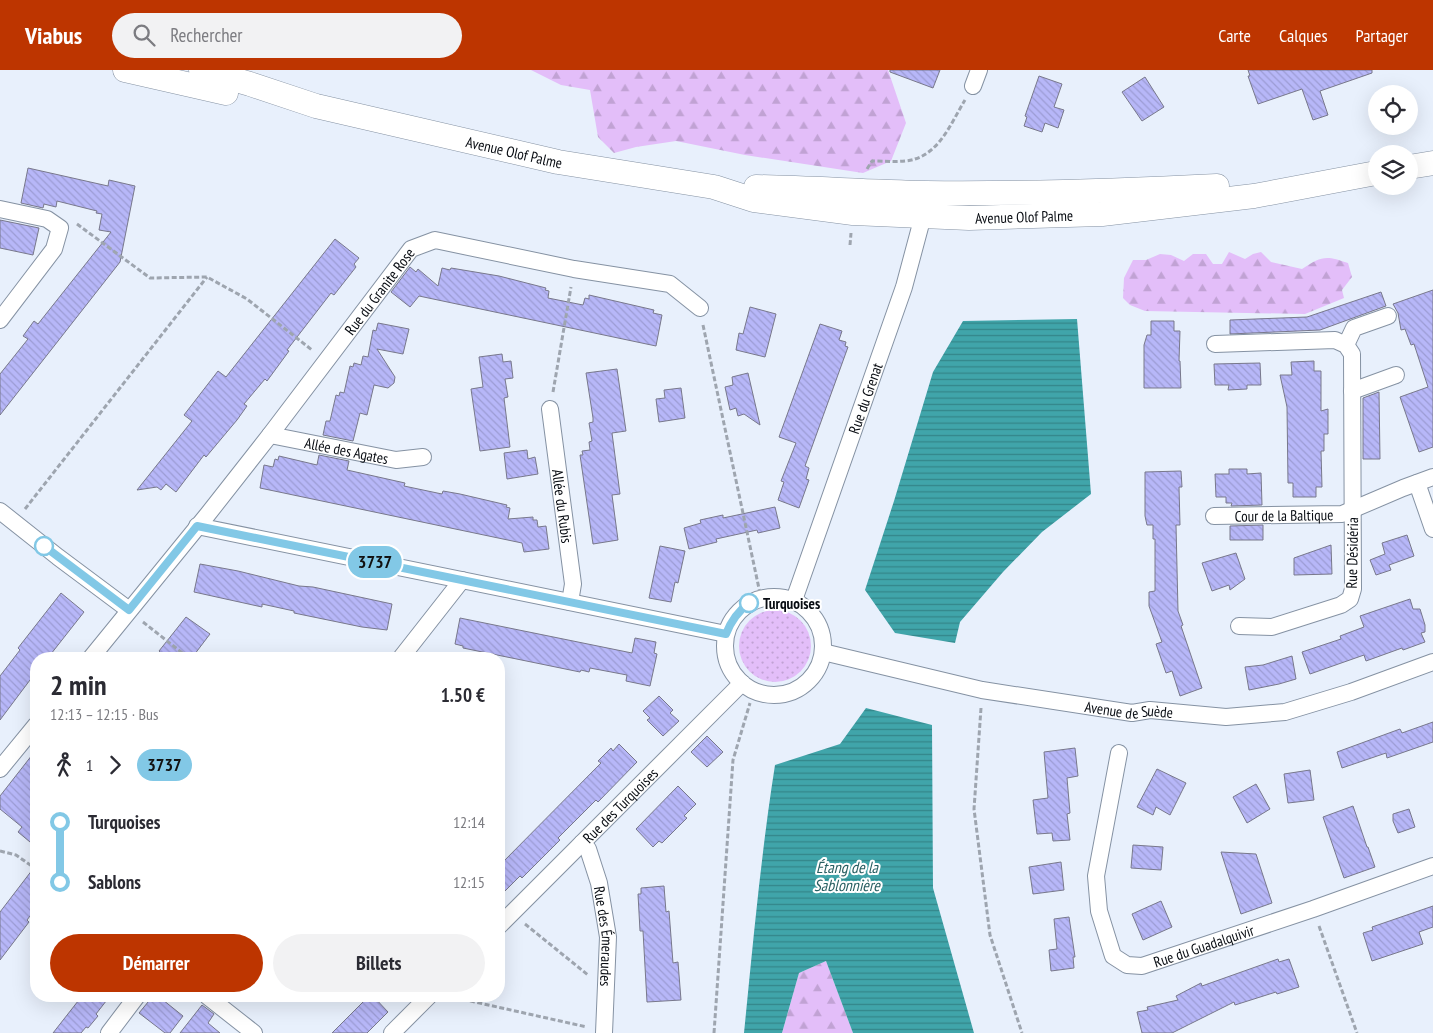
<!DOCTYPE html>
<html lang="fr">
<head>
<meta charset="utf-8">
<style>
	:root { --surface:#fff; --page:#f2f2f3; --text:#2b2b33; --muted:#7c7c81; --accent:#bd3500 }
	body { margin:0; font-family:"PT Sans Narrow",sans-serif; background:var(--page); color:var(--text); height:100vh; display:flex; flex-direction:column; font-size:19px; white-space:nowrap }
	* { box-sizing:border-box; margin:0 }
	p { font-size:16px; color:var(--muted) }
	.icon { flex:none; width:28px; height:28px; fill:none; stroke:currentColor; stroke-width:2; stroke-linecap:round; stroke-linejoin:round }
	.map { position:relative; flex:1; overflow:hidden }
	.side { position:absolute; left:30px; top:582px; width:475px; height:350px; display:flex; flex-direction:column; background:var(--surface); border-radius:20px; box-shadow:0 5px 20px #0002 }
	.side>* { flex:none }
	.badge { padding:0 10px; border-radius:16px; font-size:18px; line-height:32px }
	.buttons { position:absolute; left:1368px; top:15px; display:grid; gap:10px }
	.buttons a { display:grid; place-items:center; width:50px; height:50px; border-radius:50%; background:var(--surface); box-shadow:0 5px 20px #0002; font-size:25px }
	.map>.badge { position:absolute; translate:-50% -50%; box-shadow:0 0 0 2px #fff }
	.legs { display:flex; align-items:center; gap:8px; height:55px; padding:0 20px; font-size:16px }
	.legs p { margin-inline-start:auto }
	.head { display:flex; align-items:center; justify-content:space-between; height:85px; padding:0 20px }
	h1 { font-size:28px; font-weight:700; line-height:38px }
	.action { display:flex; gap:10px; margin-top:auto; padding:10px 20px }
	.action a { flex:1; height:58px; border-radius:30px; background:var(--accent); color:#fff; font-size:20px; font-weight:700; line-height:58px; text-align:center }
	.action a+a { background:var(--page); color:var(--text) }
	ul { padding:0 20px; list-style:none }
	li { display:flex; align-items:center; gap:18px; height:60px; font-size:19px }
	li i { display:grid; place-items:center; width:8px; height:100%; margin:0 6px; background:currentColor }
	li i::after { content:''; width:12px; height:12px; margin:-6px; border:4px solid; border-radius:50%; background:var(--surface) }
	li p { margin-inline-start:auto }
	li:first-child i { background:linear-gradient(#0000 50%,currentColor 0) }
	li:last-child i { background:linear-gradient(currentColor 50%,#0000 0) }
	header { display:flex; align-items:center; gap:30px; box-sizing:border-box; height:70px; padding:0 25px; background:var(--accent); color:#fff }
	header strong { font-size:24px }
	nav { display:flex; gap:28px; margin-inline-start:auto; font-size:18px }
	.search { width:350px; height:45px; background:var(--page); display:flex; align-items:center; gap:12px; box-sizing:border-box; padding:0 18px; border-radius:28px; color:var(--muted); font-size:19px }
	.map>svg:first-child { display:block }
	.grass { fill:url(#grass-dots) }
	.forest { fill:url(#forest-firs) }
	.water { fill:url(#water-rules) }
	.building { fill:url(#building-back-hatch); stroke:#78788b }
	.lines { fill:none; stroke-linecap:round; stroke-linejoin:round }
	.street-casing { stroke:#8592a3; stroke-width:18 }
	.secondary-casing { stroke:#8592a3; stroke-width:25 }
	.path { stroke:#9ea5af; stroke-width:3; stroke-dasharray:5 2.5; stroke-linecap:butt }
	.street { stroke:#fff; stroke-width:16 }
	.secondary { stroke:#fff; stroke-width:24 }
	.line-1-casing { stroke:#fff; stroke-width:11 }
	.line-1 { stroke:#82c8e6; stroke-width:8 }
	.stop-1-dot { fill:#fff; stroke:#82c8e6; stroke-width:2.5 }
	.labels { text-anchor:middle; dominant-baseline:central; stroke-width:4; stroke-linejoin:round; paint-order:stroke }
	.street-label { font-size:15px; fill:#080c12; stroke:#fff }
	.stop-label { font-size:15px; font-weight:bold; fill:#080c12; stroke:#fff; text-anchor:start }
	.water-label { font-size:16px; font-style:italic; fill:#285f62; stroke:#fff }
</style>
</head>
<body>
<header>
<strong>Viabus</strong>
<div class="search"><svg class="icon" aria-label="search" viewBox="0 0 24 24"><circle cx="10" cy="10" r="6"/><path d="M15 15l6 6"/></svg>Rechercher</div>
<nav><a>Carte</a><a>Calques</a><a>Partager</a></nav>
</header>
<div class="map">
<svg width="1433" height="963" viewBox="0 0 1433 963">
	<defs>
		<pattern id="grass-dots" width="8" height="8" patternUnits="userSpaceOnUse" patternTransform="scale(1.25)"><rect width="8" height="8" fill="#e3bef9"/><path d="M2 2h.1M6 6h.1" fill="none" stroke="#c1a2d4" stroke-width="1.8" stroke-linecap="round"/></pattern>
		<pattern id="forest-firs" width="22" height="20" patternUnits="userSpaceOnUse" patternTransform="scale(1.25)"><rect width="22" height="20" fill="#e3bef9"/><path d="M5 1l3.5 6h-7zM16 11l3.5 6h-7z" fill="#c1a2d4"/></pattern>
		<pattern id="water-rules" width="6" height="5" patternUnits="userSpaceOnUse" patternTransform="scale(1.25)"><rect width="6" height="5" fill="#40a5aa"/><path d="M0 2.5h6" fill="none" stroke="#348589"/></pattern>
		<pattern id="building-back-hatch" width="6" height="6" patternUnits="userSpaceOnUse" patternTransform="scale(1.25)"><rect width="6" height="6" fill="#b7b7f8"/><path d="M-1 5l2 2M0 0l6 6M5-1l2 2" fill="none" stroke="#9c9cd4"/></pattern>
	</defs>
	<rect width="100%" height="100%" fill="#e8f0fc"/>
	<path class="grass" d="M739 576a36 36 0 1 1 72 0a36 36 0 1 1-72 0Z"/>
	<path class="forest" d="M531,0h357l18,53 -15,38 -28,12 -118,-18 -69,-14 -40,6 -22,6 -16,-16 -8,-47 -29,-5z
		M1229,182l16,7 8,-5 8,-2 10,10 31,7c19,-13 24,-14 46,-6l4,14 -10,13 2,8 -39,16 -160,-3 -15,-6 -7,-7 1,-20 9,-18h13l14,-6 11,1 13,6 9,-7h13l7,10h9z
		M826,891l27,72h-71l17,-60z"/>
	<path class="water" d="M1077,249l14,175 -49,38 -39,40 -43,50 -5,21 -60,-10 -30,-43 29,-89 39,-129 30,-51z
		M866,638l66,17 1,163 41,145h-121l-27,-72 -27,12 -17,60h-38c9,-90 17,-179 31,-268l65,-21z"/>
	<path class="building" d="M890,0h50l-7,18 -43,-16z
		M1248,0h124v3l-52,18 8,24 -15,5 -11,-31 -44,15 -10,-28h2z
		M1039,6l23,8 -8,23 10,3 -6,18 -13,-5 -3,9 -18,-6 3,-9 -2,-1z
		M1145,7l19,30 -22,14 -20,-29z
		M28,98l80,18 1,-6 26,6 -15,76 -120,153v-41l28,-35 -5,-3 11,-15 4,3 73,-92 -12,-2 3,-16 -6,-1 1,-2 -40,-10 -1,6 -12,-3 -1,4 -22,-5z
		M0,150l39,8 -6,27 -33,-7z
		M335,169l24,19 -5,6 2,3 -22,28 -3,-2 -44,57 2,1 -22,30 -2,-2 -21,25 3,2 -10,14 -31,37 -2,-2 -28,37 -10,-8 -5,6 -4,-3 -20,3 55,-69 -8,-6 34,-44 8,6z
		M410,197l6,5 2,-3 20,17 4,-18 8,2 1,-2 48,8 47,12 -1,2 4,1 -1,7 35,7 2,-7 4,1v-4l65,15 -1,3 9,2 -6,31 -237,-50 -9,11 -19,-15z
		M1433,220v157l-14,5 -19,-55 28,-10 -14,-43 -3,1 -6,-16 -4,1 -3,-17 -5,-9z
		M1381,222l5,14 -66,24 -90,4v-14l77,-3z
		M750,237l26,7 -11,43 -29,-7 3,-17 4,1z
		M1151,251h23v10h6l-1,30h1l1,27h-37v-43l3,-10h4z
		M378,253l31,6 -6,25 -26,-5 18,28 -1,6 -6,5 -14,-3 -7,30 -7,-2 -7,28 -30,-6 3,-14h4l6,-26 3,1 1,-4 4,1 6,-27 3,1 1,-4 7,2 2,-9 5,1 5,-27 3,1z
		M820,254l22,7 -3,9 7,2 -1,4 3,1 -43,119 4,2 -3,11 3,1 -10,28 -21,-8 6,-18 -3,-1 15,-38 -17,-6z
		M502,284l1,8 8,-1 2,17 -8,1 3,18 -4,1 6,49 -30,4 -9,-62 12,-2 -4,-30z
		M1314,291v10h7v40l7,-2v25h-4v17h-3l1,36h-6v10h-23v-14h-5l-1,-76 -7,-32h12l-1,-13z
		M1260,293l1,22h-14v4l-19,1 1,-5h-14l-1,-21z
		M617,299l9,62 -14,2 8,61 -8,1 6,45 -25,4 -13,-89h3l-1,-4 8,-1 -1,-8 3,-1 -3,-18 4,-1v-4l-7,-45z
		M748,303l12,52 -16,-11 -6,2 -2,-8 -6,2 -5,-23 8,-2 -1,-8z
		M681,318l4,30 -26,4 -3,-23 9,-1 -1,-8z
		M1379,322l1,67h-17v-61z
		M527,380l1,9 7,-2 3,17 -31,5 -3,-26z
		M319,385l30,6 -2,9 58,13 -1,3 38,8 1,-3 17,3 47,11 -1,2 4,1 -2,11 25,-2v3h4l1,7 8,-1 3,23 -25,3 -2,-9 -262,-55 4,-23 9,2 2,-8 3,1 1,-4 38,9z
		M1229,399h18v5l14,-1 1,32 -31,1 1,-3h-6v-6h-10l-1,-23h14z
		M1181,401l1,16h-3l1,38h-4l2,86 5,14 -2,1 21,62 -22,8 -8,-25 -6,2 -10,-29 6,-2 -13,-36v-14l6,-1v-52h-2v-14h-6l-2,-9v-44z
		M775,437l5,21 -22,5 -1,-3 -41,9 1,3 -28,7 -5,-21 17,-5 -1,-3 23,-5v3z
		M1263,455v15h-33v-14z
		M1407,465l7,21 -25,9 2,5 -15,5 -6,-15 15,-6 -3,-11z
		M1331,475l1,29 -38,1v-17z
		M660,476l25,5 -7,32 -3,-1 -4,20 -22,-4z
		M1236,483l9,26 -15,11 -1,-5 -17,6 -10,-28z
		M200,494l38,7 61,15 14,1 79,17 -5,26 -25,-3 -68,-14v-2l-32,-7v3l-68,-15z
		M61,523l23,19 -37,47h-11v13l-36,48v-44l20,-26 -2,-2z
		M1410,529l3,10h7l5,16v7l-4,1 4,9 -22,8 -1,-2 -36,13 -2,-6 -54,19 -8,-22 39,-13 -1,-3 24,-9 -4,-11z
		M186,547l24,17 -19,25h-23l-9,-8z
		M460,548l172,35 3,-15 21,4 -2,11 3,1 -7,32 -24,-5 1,-6 -37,-7 -1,4 -8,-2 -1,2 -117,-24v-2l-8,-2z
		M1292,586l4,23 -17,5 -30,6 -4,-23 18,-2z
		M659,626l14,14 -3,3 9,8 -16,15 -16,-16 3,-2 -7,-7z
		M1433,652v20l-46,16 -1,-5 -44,15 -5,-16 63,-23 2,4z
		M707,666l16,16 -16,15 -16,-15z
		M619,674l18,18 -39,40 -2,-2 -38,38 2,2 -38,38 -2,-2 -21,21v-31l102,-103 -3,-2 13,-13 2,3z
		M1075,678l3,28 -11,2 3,35 -3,1 3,26 -17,1 -1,-8 -15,1 -4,-34 15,-2 -4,-46z
		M36,680v97l-18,-15 4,-5 -22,-18v-13z
		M1157,699l29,14 -16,32 -14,-8 -3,8 -16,-8z
		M1310,700l4,30 -26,3 -4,-29z
		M1256,714l14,25 -23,14 -14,-26z
		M678,716l18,18 -12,12 3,2 -25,25 -3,-2 -6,6 -17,-18z
		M1353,736l14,41h1l7,20 -31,11 -21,-61z
		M1409,739l6,18 -17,6 -5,-12v-7z
		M1133,775l30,2 -2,23 -30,-2z
		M1221,782l35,2 16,49 -31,11z
		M1061,792l3,28 -31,4 -4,-27z
		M36,795v43l-9,12 2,2 -29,38v-48z
		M664,816l2,26 3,-1 4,52 5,-1 3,38 -34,2 -4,-71h-3l-2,-37h3v-6z
		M1161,831l11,26 -29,13 -11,-26z
		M1433,836v21l-14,5 4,12 -51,17 -9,-28 10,-3 -1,-3z
		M1069,847l6,40h-2l1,11 -23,3 -2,-21 8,-1 -3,-30z
		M1278,889l1,3 10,-3 10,28 -22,7 -1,-2 -41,13 -1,-3 -62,31h-30l-5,-21 11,-2 -1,-3 31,-7 -2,-4 25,-13 1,3z
		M82,926h28l-14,18 2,2 -10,12 -2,-1 -5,6h-28z
		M153,926h5l25,20 -13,17h-5l-26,-20z
		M369,926h4l15,16 -21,21h-35z
		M202,935l12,9 -6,9 12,10h-40z"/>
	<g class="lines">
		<defs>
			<g id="street">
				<path d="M973,16l6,-16"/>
				<path d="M0,139l47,10 13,9 -6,21 -54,71"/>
				<path d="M1215,274l120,-4 11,5 6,9 1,235 -3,10 -9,6 -69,22 -33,-1"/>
				<path d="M1346,275l8,-17 34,-12"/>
				<path d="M1352,321l44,-16"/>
				<path id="s1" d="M550,339l23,175 -3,18"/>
				<path id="s2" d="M270,365l126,25 27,-3"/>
				<path d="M1417,413l16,46"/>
				<path d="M0,441l58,46 71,53"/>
				<path id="s3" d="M1214,446l128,-2 61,-26 30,-11"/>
				<path d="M197,456l529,108"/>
				<circle cx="774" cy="576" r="49"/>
				<path id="s4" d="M794,530l110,-313 19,-71 1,-10"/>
				<path id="s5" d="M823,582l159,38 150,23 18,-3 76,7 59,-5 66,-20 82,-30"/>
				<path id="s6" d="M90,589l118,-145 62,-79 141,-186 24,-9 139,29 96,15 30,24"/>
				<path d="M400,589l62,-79"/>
				<path id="s7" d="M1119,683l-23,123 3,35 14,45 14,9 15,1 171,-57 120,-43"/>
				<path d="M0,699l36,-44"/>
				<path id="s8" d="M582,773l6,6 11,34 9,54 -4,96"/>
				<path id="s9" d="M499,856l243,-243"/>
				<path d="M207,926l47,37"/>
				<path d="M109,963l28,-37"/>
				<path d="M392,963l37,-37"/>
			</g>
			<g id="secondary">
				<path d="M125,0l101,23"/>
				<path id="s10" d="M201,0l49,14 66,22 242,56 156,25 40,13 99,13 116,5 133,-4 152,-18 122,-23"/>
				<path d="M1409,97l24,-4"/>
				<path d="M756,117c56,1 113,5 170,6 97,1 194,-2 291,-7"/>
			</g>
		</defs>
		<use href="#street" class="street-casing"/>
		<use href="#secondary" class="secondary-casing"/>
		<path class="path" d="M867,99l5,-8c13,0 31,2 43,-2 26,-8 37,-38 50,-59
			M77,154l73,54 57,-1 40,22 65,51
			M850,175l1,-12
			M703,255l58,273
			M553,322l18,-105
			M25,439l182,-232
			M143,552l47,37
			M981,638l-7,101 16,126 32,98
			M0,781l16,4 20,14
			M525,854l63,51
			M1319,856l38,107
			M448,926l139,31
			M714,963l19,-273 17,-57"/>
		<use href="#street" class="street"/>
		<use href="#secondary" class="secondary"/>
	</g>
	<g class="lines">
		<defs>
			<path id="line-1" d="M44,476l85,64 68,-84 529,108c5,-13 11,-22 23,-31"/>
		</defs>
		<use href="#line-1" class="line-1-casing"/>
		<use href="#line-1" class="line-1"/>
	</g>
	<g class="stop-1-dot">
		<circle cx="44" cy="476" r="9"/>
		<circle cx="749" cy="533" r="9"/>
	</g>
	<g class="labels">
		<g class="street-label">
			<text stroke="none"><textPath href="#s10" startOffset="324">Avenue Olof Palme</textPath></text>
			<text stroke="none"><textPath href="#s10" startOffset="840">Avenue Olof Palme</textPath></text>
			<text stroke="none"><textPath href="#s6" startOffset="468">Rue du Granite Rose</textPath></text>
			<text stroke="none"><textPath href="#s4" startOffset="214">Rue du Grenat</textPath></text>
			<text stroke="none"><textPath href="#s2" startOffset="78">Allée des Agates</textPath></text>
			<text stroke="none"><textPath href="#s1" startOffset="98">Allée du Rubis</textPath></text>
			<text stroke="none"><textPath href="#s3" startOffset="70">Cour de la Baltique</textPath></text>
			<text transform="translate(1352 483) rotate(-89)">Rue Désidéria</text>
			<text stroke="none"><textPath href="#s5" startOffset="312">Avenue de Suède</textPath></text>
			<text stroke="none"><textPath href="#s9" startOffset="171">Rue des Turquoises</textPath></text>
			<text stroke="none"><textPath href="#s8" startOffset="98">Rue des Émeraudes</textPath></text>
			<text stroke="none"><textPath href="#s7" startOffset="304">Rue du Guadalquivir</textPath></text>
		</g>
		<g class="stop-label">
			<text x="763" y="533">Turquoises</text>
		</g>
		<g class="water-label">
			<text x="847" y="797">Étang de la<tspan x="847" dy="18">Sablonnière</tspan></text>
		</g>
	</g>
</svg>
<div class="buttons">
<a><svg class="icon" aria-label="locate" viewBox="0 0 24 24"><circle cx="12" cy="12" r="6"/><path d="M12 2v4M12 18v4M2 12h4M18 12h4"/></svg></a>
<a><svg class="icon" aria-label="layers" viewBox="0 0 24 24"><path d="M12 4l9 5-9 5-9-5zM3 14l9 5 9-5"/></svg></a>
</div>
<b class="badge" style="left:375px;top:492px;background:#82c8e6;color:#111">3737</b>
<section class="side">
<div class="head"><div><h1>2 min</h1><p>12:13 – 12:15 · Bus</p></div><b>1.50 €</b></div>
<div class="legs"><svg class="icon" aria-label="walk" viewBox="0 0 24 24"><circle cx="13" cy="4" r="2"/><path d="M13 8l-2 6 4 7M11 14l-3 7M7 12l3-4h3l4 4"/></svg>1<svg class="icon" aria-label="forward" viewBox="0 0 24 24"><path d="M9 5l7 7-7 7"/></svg><b class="badge" style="background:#82c8e6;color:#111">3737</b></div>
<ul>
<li><i style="color:#82c8e6"></i><b>Turquoises</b><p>12:14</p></li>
<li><i style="color:#82c8e6"></i><b>Sablons</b><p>12:15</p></li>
</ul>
<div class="action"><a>Démarrer</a><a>Billets</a></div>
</section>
</div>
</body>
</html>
